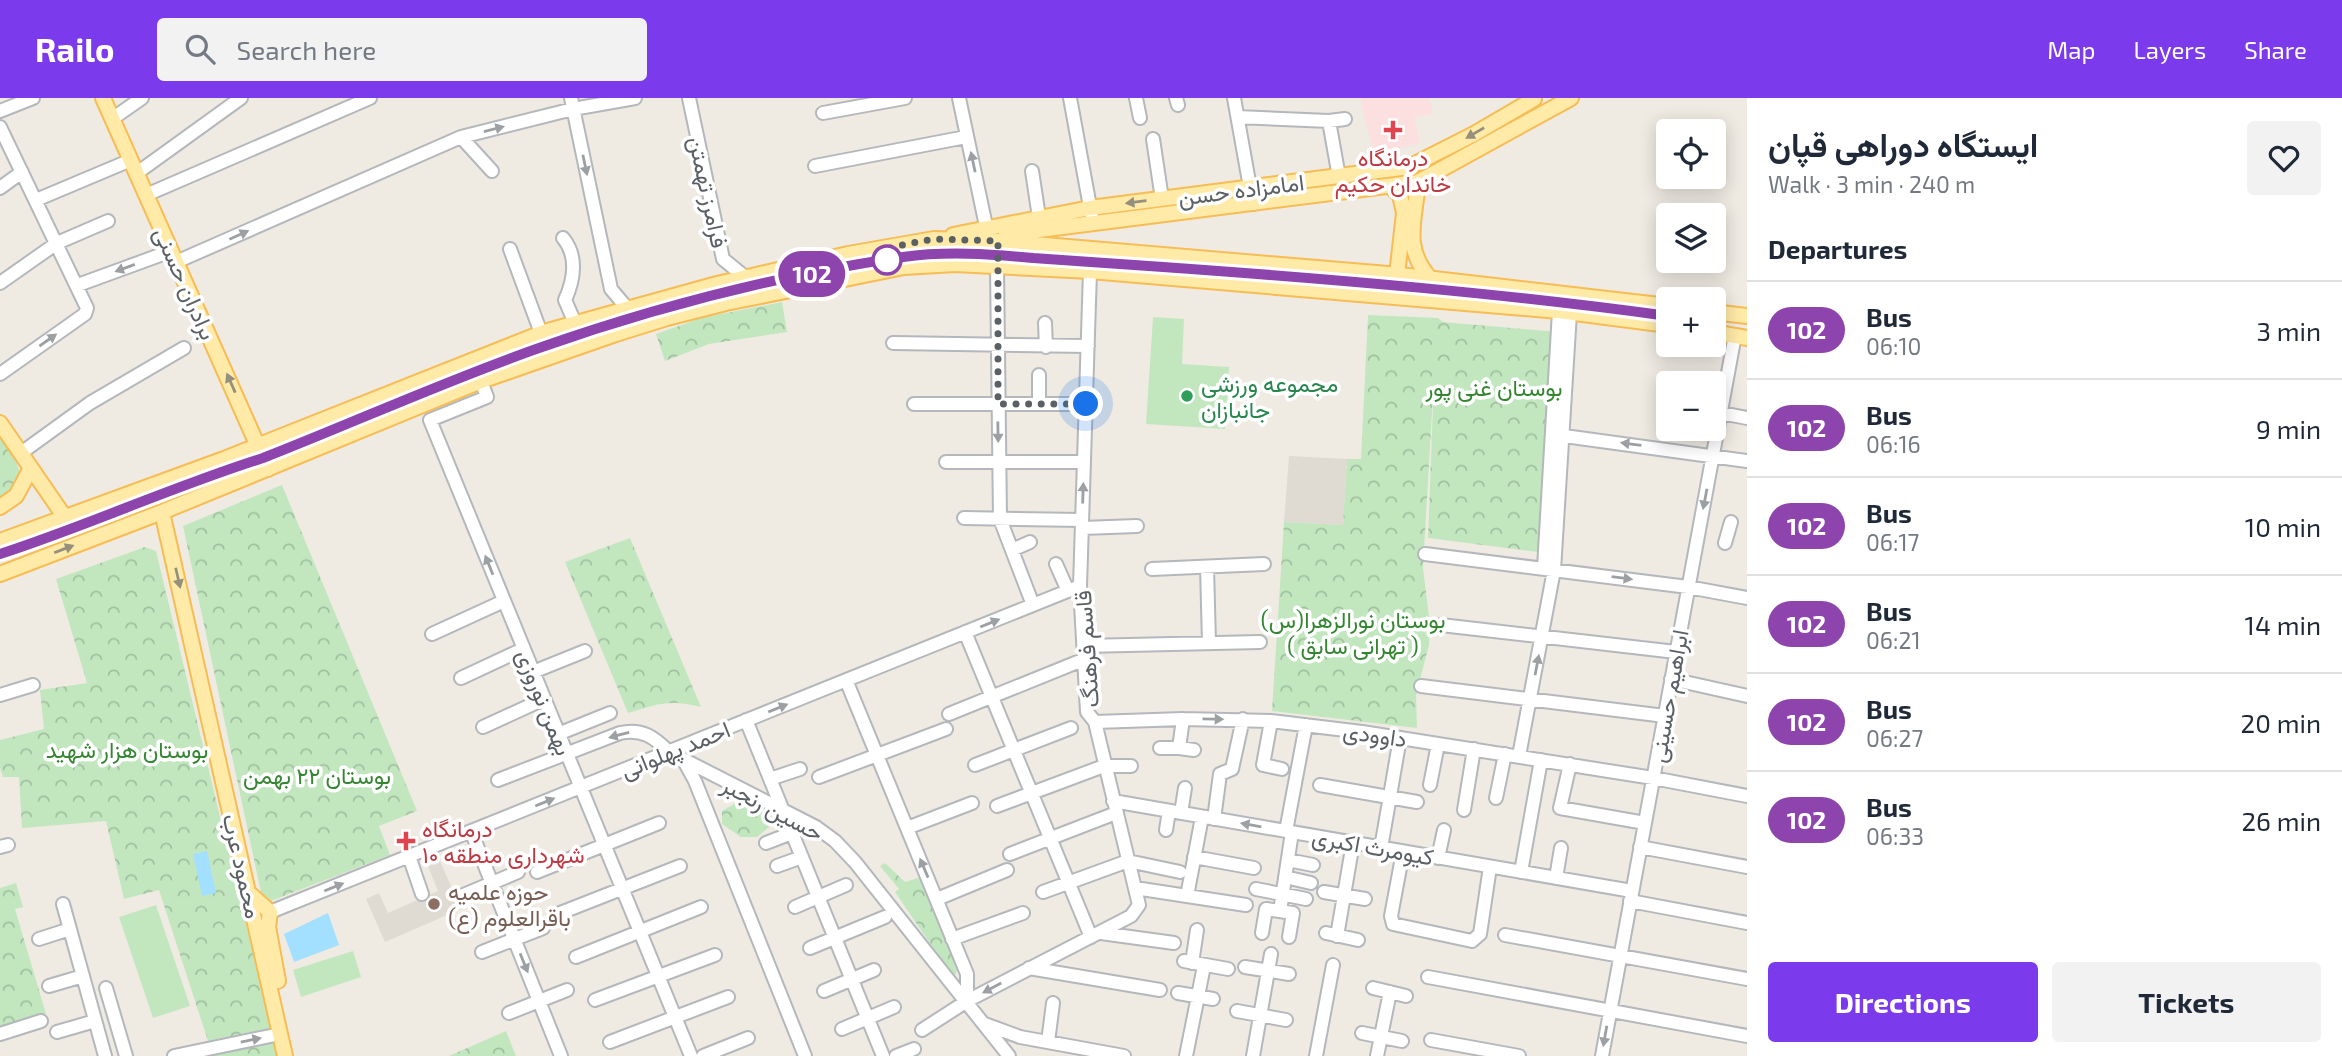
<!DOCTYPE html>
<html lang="en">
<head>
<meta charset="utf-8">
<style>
	:root { --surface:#fff; --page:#f2f2f3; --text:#1f2937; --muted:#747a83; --line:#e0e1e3; --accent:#7c3aed }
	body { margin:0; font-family:"Exo 2",Vazirmatn,sans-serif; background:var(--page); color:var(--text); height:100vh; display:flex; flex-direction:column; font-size:26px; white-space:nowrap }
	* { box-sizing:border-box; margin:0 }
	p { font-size:23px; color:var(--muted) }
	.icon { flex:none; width:38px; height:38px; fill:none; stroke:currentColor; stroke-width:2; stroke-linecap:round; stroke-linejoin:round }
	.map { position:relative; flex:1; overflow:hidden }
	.drawer { display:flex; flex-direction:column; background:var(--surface); width:595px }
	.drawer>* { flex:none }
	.badge { padding:0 14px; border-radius:23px; font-size:24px; line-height:46px }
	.tools { position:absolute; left:1656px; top:21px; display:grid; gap:14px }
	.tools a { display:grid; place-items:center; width:70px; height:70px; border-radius:7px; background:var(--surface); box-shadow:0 4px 18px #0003; font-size:35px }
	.you { position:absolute; width:35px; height:35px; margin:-18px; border:5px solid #fff; border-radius:50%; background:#1a73e8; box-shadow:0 0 0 10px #1a73e833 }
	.map>.badge { position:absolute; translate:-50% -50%; box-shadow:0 0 0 4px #fff }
	h2 { padding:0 21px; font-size:26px; line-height:63px }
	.round { display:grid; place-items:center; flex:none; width:74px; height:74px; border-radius:7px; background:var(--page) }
	.head { display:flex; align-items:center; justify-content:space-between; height:119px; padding:0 21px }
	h1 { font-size:33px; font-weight:700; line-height:52px }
	.button { display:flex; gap:14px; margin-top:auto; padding:14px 21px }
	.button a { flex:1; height:80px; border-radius:7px; background:var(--accent); color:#fff; font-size:28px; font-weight:700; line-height:80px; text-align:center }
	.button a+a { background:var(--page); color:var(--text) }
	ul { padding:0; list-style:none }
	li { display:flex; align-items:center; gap:21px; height:98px; padding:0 21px; border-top:2px solid var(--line) }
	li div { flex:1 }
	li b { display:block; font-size:26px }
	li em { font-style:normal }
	li .badge { min-width:77px; font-weight:700; text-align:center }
	header { display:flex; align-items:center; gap:42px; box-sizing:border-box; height:98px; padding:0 35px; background:var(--accent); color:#fff }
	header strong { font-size:33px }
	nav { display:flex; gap:38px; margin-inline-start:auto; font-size:24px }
	.search { width:490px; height:63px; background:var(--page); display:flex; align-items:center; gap:18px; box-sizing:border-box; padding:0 24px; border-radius:7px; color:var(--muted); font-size:26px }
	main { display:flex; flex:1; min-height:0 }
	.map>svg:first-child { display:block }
	.education { fill:#dfdad2 }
	.medical { fill:#fcdfdf }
	.green { fill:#c2e7bf }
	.park { fill:url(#park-crowns) }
	.water { fill:#a3dfff }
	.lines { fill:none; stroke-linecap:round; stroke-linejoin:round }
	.minor-casing { stroke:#b4b7bb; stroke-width:16 }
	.major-casing { stroke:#f7bc54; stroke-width:18 }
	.minor { stroke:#fff; stroke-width:12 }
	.major { stroke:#ffeaa8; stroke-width:14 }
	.oneway { fill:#9da0a3 }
	.oneway2 { fill:#94907c }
	.line-casing { stroke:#fff; stroke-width:16 }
	.line { stroke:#8e44ad; stroke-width:10 }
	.walk { stroke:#5b6065; stroke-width:7; stroke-dasharray:0 12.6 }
	.health-dot { fill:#e0444e; stroke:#fff; stroke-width:2.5 }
	.stop-dot { fill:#fff; stroke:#8e44ad; stroke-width:3.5 }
	.leisure-dot { fill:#2e9e5b; stroke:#fff; stroke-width:2.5 }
	.education-dot { fill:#8d6e63; stroke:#fff; stroke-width:2.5 }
	.labels { text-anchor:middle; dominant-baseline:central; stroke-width:7; stroke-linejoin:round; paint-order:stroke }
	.health-label { font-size:23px; fill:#be3a42; stroke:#fff }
	.street-label { font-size:23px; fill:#5b6065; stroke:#fff }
	.leisure-label { font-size:23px; fill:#27864d; stroke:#fff; text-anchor:start }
	.park-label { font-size:23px; fill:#348631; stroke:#fff }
	.education-label { font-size:23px; fill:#785e54; stroke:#fff; text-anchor:start }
</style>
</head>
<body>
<header>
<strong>Railo</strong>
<div class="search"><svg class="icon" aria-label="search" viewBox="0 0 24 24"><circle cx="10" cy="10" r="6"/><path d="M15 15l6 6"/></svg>Search here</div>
<nav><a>Map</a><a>Layers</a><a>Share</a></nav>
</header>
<main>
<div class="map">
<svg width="1747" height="958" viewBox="0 0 1747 958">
	<defs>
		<pattern id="park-crowns" width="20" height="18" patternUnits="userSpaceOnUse" patternTransform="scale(1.75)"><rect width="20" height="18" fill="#c2e7bf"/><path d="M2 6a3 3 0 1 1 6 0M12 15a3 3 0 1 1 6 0" fill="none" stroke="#a1bf9f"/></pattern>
	</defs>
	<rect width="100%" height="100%" fill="#efebe3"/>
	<path class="education" d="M1289,358l58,3 -4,66 -59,-3z
		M440,763l21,48 -76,33 -19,-43 13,-6 9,20 50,-22 -10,-25z"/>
	<path class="medical" d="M1360,0h69l4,15 -19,5 6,25 -46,12z"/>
	<path class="green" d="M1153,219l31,2 -2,45 47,3 -4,62 -79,-5z
		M156,807l34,101 -37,12 -34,-101z
		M353,853l8,26 -60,20 -8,-27z"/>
	<path class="park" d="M782,204l5,30 -78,12 -44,17 -9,-27 45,-16z
		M1368,217l70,3 5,4 114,10 -19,220 -110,-14 6,-160 -11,190 7,57 -1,20 -13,50 1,33 -145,-17 12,-189 59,3 4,-66h14z
		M0,340c8,12 27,33 18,48 -4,6 -13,11 -18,16z
		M282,387l135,326 -38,15 11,29 -119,46 -9,-4 -79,-371z
		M630,440l71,169c-32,-8 -43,-3 -73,6l-63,-151z
		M145,449l11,4 115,477 -63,13 -49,-151 -35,9 -18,-78 -84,7 -3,-51h-16l-3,-9v-28l44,-11 -4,-39 47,-7 -31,-104z
		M739,703l39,19 -21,17h-16l-19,-13v-13z
		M885,765l20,19 16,-5 36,93 -2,6 -4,-2 -56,-82 4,-3 -19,-23z
		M16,785l7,24 -8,2 31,105 -46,12v-138z
		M506,933l10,25h-67z
		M274,944l3,14h-78z"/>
	<path class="water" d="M207,753l9,42 -14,3 -9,-42z
		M328,815l11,32 -45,17 -10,-28z"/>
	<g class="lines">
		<defs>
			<path id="minor" d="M571,0l40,191 16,19
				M689,0l34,161 22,18
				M959,0l27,128
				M1070,0l23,125
				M1136,0l4,20
				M1176,0l2,7
				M1234,0l19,106
				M0,13l33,-13
				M823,15l82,-15
				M1238,19l91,4 16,-2
				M112,21l30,-21
				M1329,23l10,56
				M0,29l87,181 -2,6 -85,60
				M461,39l31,34
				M1153,41l9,60
				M815,68l151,-29
				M1032,73l7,46
				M137,75l104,-75
				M0,90l22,-16
				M146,97l224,-97
				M36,102l95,-40
				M563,140c15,18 11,42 2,62l10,23
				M510,151l31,84
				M176,164l285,-125 112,-28 62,-11
				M997,168l3,253 33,86
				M0,185l57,-40 51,-22
				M78,187l93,-34
				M1045,225l1,24
				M893,245l195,3
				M481,283l6,16 -57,23 261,636
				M914,306h172
				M1039,306v-29
				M1721,315l26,5
				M1557,337l190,26
				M21,355l69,-50 94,-55
				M946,364h138
				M964,420l118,2
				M1082,430l55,-2
				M1725,445l6,-21
				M1012,452l18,-8
				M1425,456l263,33 59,11
				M1056,466l12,27
				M1207,469l2,76
				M1544,470l15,-257
				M1152,471l112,-5
				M1441,527l235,27
				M965,534l126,305
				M432,536l72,-33
				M1084,548l176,-4
				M533,574l52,-21
				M461,580l62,-29
				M1671,581l76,17
				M846,582l121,294v27
				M1421,588l244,30
				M0,597l33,-10
				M949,616l136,-55
				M1183,621l-4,29 15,2
				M746,622l137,336
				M1271,623l-8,44 19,4
				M1095,624l88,-3 88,2 91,11 291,46 94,18
				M483,629l61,-28
				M558,636l52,-21
				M1160,650h19
				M1519,658l35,-186 16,-257
				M683,661l12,22 110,275
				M1570,666l-10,44 85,15
				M975,667l96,-37
				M819,679l127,-48
				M770,681l30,-10
				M498,682l122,-47c22,-5 34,4 49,19l147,75 19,14 20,21 154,194
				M1320,687l97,17
				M1430,687l8,-41
				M1496,700l9,-44
				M1113,703l519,90
				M997,708l107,-40h27
				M1464,712l10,-61
				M1181,715l4,-25
				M1214,721l6,-45 12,-5 11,-50
				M907,730l65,-25
				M1166,732l3,-19
				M471,733l90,225
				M1286,733l20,-106
				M766,745l26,-10
				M0,749l8,-2
				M1640,749l107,20
				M1381,750l19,-110
				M1403,754l-12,64 2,8 79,17 8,-7 10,-67
				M1010,756l106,-41
				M409,758l13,38
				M1194,759l60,11
				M1438,760l6,-28
				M1288,762l25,5
				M777,768l25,-9
				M537,774l122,-49
				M1521,774l20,-112
				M1285,779l26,6
				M1556,780l5,-30
				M1135,790l111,17
				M1256,791l50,10
				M1043,794l85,-31 52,11
				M1324,794l41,7
				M461,798l57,-24
				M1187,798l15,-79
				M937,801l70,-29
				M1630,803l117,22
				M63,806l42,152
				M795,809l51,-22
				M1280,813l12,-79
				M270,814l810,-326
				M555,817l125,-49
				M1101,835l73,10
				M1262,835l4,-24 27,4 -4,24
				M1326,835l32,7
				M1505,837l242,44
				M1337,838l16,-93
				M39,841l31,-10
				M952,841l71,-26
				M810,850l75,-31
				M482,854l61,-24
				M576,859l125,-50
				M1184,863l44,8
				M1192,865l5,-33
				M1245,869l44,7
				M1029,870l131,22
				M1428,879l319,59
				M49,888l34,-10
				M106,890l20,68
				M1373,890l33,8
				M824,893l50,-21
				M1178,895l35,6
				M595,902l120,-45
				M1237,913l49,9
				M509,915l58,-23
				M985,926l35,13 104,19
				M842,931l52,-22
				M922,932l45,-29 164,-85 8,-11 -44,-183 -8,-10 -7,-126 10,-315
				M57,934l38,-11
				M1362,935l40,8
				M0,936l41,-13
				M1431,942l88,16
				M610,944l118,-45
				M1048,944l5,-39
				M174,958l106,-22
				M703,958l45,-18
				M896,958l18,-7
				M1186,958l18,-90
				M1253,958l18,-102
				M1316,958l17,-91
				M1377,958l13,-64
				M1602,958l133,-721"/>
			<path id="major" d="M103,0l165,371
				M1418,84c-3,38 -16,65 12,96
				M1390,88l10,9 4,18 -7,62
				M953,137l137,-27 319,-41 65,-33 60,-35
				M1005,139l34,-7 379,-48 153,-84
				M1713,214l34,4
				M1713,234l34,6
				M0,325l64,93
				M0,409l16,-11 15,-28
				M162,414l123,544
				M0,443l224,-82 320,-127 173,-48 131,-30 86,-15 63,2 403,34 268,31
				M0,476l162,-62 319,-131 135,-47 51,-16 59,-15 178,-36 51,-3 135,7 469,40 109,14
				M250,796l20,18 -2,15 10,54"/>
		</defs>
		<use href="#minor" class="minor-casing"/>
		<use href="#major" class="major-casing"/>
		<use href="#minor" class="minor"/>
		<use href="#major" class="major"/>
	</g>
	<defs><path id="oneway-solid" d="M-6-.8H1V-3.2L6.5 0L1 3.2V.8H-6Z" transform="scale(1.75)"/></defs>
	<g class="oneway">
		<use href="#oneway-solid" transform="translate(494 31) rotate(-14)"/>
		<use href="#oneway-solid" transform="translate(973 64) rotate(-102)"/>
		<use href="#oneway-solid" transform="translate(585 67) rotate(78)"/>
		<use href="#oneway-solid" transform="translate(239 137) rotate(-24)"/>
		<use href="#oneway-solid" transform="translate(125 170) rotate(160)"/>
		<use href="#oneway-solid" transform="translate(48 242) rotate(-35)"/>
		<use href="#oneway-solid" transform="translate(998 334) rotate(89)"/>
		<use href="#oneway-solid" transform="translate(1631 346) rotate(-173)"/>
		<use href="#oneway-solid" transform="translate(1083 395) rotate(-88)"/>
		<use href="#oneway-solid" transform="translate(1705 401) rotate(101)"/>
		<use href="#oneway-solid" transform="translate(489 467) rotate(-112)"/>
		<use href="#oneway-solid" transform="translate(1622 480) rotate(7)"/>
		<use href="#oneway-solid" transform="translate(990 525) rotate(-22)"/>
		<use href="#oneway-solid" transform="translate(1537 567) rotate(-79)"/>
		<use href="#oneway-solid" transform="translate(778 610) rotate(-22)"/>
		<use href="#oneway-solid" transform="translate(1213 621) rotate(1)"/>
		<use href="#oneway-solid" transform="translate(619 637) rotate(165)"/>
		<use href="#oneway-solid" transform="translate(545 704) rotate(-22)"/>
		<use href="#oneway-solid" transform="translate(1251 727) rotate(-170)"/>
		<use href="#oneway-solid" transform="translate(924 770) rotate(-113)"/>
		<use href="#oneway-solid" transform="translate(334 789) rotate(-22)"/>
		<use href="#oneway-solid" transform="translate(524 865) rotate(68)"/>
		<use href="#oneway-solid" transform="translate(992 890) rotate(152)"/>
		<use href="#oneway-solid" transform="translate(1605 938) rotate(100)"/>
		<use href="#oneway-solid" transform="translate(251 942) rotate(-12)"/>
	</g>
	<g class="oneway2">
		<use href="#oneway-solid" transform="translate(1475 35) rotate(150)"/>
		<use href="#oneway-solid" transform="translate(1136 104) rotate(173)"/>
		<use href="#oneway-solid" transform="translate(231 285) rotate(-114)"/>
		<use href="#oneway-solid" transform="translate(64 451) rotate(-21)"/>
		<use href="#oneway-solid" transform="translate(178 480) rotate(77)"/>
	</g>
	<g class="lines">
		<defs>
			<path id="line" d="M0,456c89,-29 174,-68 263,-96 92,-36 182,-77 276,-110 117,-41 241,-73 364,-91 43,-6 87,-3 130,1 44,3 87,6 130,9 169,12 337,26 505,49"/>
		</defs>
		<use href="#line" class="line-casing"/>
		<use href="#line" class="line"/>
		<path class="walk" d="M887,162l4,-13 43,-8 64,2v163h88"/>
	</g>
	<g class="health-dot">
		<path d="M1389.5 21.5h7v7h7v7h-7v7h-7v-7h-7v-7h7z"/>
		<path d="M402.5 732.5h7v7h7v7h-7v7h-7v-7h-7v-7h7z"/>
	</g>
	<circle class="stop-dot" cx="887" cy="162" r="14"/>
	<circle class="leisure-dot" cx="1187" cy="298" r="7"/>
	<circle class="education-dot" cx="434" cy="806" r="7"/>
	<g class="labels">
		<g class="health-label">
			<text x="1393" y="59">درمانگاه<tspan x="1393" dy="26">خاندان حکیم</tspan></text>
			<text x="422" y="730" text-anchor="start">درمانگاه<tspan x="422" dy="26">شهرداری منطقه ۱۰</tspan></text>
		</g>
		<g class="street-label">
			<text transform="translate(1241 91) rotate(-7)">امامزاده حسن</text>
			<text transform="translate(709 94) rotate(78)">فرامرز تهمتن</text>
			<text transform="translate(186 185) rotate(66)">برادران حسنی</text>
			<text transform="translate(1086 551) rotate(-94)">قاسم فرهنگ</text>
			<text transform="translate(1668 598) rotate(-80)">ابراهیم حسینی</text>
			<text transform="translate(545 604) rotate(68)">بهمن نوروزی</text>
			<text transform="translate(1375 636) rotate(8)">داوودی</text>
			<text transform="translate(675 651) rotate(-22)">احمد پهلوانی</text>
			<text transform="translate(773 710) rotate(28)">حسین رنجبر</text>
			<text transform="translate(1373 748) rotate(10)">کیومرث اکبری</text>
			<text transform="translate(243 768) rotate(77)">محمود عرب</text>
		</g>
		<g class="leisure-label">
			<text x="1201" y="285">مجموعه ورزشی<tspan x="1201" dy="26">جانبازان</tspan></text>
		</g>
		<g class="park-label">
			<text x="1494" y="289">بوستان غنی پور</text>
			<text x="1353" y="521">بوستان نورالزهرا(س)<tspan x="1353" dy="26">( تهرانی سابق )</tspan></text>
			<text x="127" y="651">بوستان هزار شهید</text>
			<text x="317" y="677">بوستان ۲۲ بهمن</text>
		</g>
		<g class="education-label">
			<text x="448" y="793">حوزه علمیه<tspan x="448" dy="26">باقرالعلوم (ع)</tspan></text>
		</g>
	</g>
</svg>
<div class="tools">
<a><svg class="icon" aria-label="locate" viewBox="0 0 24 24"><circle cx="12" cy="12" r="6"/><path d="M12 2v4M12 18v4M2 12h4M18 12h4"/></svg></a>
<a><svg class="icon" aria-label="layers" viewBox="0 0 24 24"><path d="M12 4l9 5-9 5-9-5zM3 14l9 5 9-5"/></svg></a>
<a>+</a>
<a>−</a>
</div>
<div class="you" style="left:1086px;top:306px"></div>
<b class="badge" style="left:812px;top:176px;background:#8e44ad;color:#fff">102</b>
</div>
<section class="drawer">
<div class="head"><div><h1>ایستگاه دوراهی قپان</h1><p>Walk · 3 min · 240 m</p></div><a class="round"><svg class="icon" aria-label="heart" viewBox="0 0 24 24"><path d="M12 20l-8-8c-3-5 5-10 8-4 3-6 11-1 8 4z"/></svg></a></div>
<h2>Departures</h2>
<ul>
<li><span class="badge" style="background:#8e44ad;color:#fff">102</span><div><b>Bus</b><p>06:10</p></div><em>3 min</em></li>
<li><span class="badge" style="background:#8e44ad;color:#fff">102</span><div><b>Bus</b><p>06:16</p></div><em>9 min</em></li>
<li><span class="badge" style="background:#8e44ad;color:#fff">102</span><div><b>Bus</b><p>06:17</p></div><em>10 min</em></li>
<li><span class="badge" style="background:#8e44ad;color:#fff">102</span><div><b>Bus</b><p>06:21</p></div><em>14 min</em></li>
<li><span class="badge" style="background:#8e44ad;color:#fff">102</span><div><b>Bus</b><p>06:27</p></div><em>20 min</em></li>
<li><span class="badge" style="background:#8e44ad;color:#fff">102</span><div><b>Bus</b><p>06:33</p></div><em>26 min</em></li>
</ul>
<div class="button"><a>Directions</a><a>Tickets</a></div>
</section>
</main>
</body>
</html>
